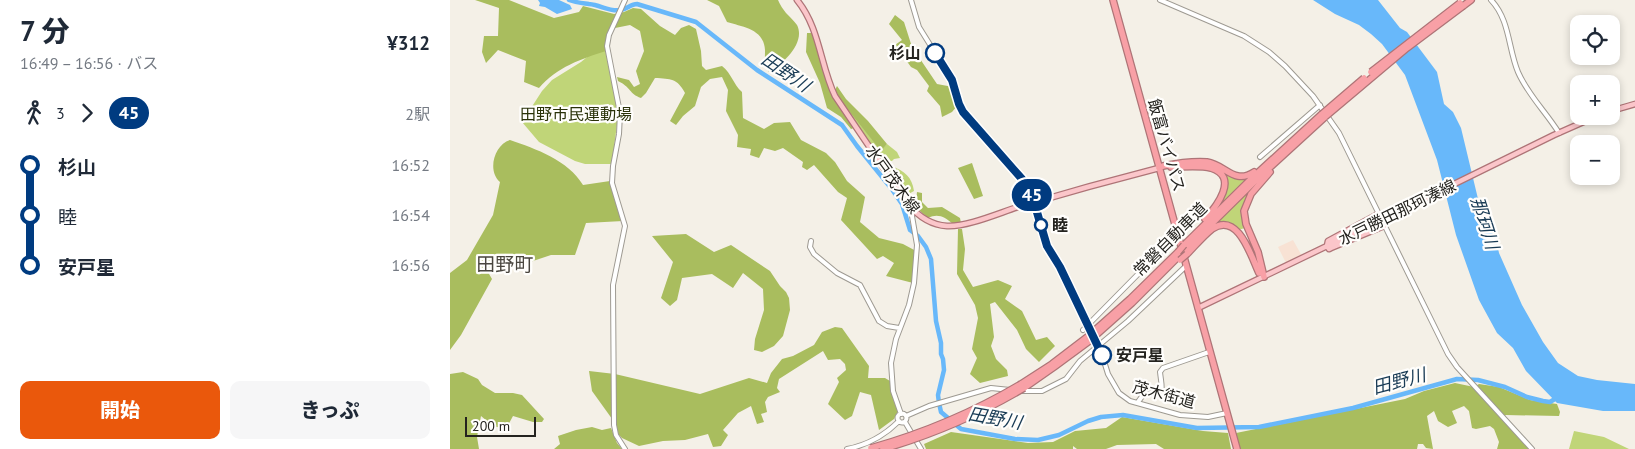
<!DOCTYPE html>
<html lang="ja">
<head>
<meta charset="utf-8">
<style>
	:root { --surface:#fff; --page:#f6f6f7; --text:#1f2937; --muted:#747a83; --accent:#ea580c }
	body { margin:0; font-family:"PT Sans","Noto Sans JP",sans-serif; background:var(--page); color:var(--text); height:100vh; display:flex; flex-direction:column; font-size:19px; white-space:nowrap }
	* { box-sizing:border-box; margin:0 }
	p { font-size:16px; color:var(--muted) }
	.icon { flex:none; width:28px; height:28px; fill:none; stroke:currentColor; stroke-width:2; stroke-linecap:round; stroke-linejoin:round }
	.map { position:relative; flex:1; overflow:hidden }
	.drawer { display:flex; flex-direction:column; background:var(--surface); width:450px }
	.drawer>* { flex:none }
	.badge { padding:0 10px; border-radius:16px; font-size:18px; line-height:32px }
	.controls { position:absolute; left:1120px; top:15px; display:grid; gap:10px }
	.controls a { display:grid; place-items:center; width:50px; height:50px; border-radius:10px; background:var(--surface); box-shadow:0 2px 8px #0003; font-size:25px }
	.scale { position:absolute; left:15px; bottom:12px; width:71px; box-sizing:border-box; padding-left:5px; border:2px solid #24231f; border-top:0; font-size:14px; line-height:18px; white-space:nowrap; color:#24231f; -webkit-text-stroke:4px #fffefc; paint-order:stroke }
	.map>.badge { position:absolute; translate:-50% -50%; box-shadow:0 0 0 2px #fff }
	.legs { display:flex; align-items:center; gap:8px; height:55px; padding:0 20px; font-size:16px }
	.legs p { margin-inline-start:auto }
	.overview { display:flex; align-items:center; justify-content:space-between; height:85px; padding:0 20px }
	h1 { font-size:28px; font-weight:800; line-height:38px }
	.primary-button { display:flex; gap:10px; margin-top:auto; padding:10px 20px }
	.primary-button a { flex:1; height:58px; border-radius:10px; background:var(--accent); color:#fff; font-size:20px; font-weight:800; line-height:58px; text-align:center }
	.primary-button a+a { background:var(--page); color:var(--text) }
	ul { padding:0 20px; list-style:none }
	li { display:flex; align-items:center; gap:18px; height:50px; font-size:19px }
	li i { display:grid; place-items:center; width:8px; height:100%; margin:0 6px; background:currentColor }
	li i::after { content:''; width:12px; height:12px; margin:-6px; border:4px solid; border-radius:50%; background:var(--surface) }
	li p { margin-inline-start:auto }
	li:first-child i { background:linear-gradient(#0000 50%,currentColor 0) }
	li:last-child i { background:linear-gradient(currentColor 50%,#0000 0) }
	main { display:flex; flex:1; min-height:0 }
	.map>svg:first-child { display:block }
	.commercial { fill:#f8e2d4 }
	.green { fill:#c0d578 }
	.forest { fill:#a9bd5e }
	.water { fill:#68b8fa }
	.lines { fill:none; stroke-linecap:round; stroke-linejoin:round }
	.river { stroke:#68b8fa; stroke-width:4.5 }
	.secondary-casing { stroke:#9e9a92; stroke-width:6 }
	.primary-casing { stroke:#ae7477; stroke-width:7 }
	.highway-casing { stroke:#ae7477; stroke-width:8 }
	.secondary { stroke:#fff; stroke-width:4 }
	.primary { stroke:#fbc6ca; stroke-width:4.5 }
	.highway { stroke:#f8a0a6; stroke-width:5.5 }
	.primary-bridge-casing { stroke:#ae7477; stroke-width:7; stroke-linecap:butt }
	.highway-bridge-casing { stroke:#ae7477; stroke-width:8; stroke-linecap:butt }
	.primary-bridge { stroke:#fbc6ca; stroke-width:4.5 }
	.highway-bridge { stroke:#f8a0a6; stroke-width:5.5 }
	.line-1-casing { stroke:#fff; stroke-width:11 }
	.line-1 { stroke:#003b80; stroke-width:8 }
	.stop-1-dot { fill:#fff; stroke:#003b80; stroke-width:2.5 }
	.labels { text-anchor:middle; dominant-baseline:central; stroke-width:4.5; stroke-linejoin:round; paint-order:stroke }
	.stop-label { font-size:16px; font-weight:bold; fill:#24231f; stroke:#fffefc; text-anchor:start }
	.park-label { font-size:16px; fill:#2a3208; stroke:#fffefc }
	.street-label { font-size:16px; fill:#24231f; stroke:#fffefc }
	.water-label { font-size:18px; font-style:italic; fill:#193b55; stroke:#fffefc }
	.quarter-label { font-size:19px; fill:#49453e; stroke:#fffefc }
</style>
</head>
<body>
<main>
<section class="drawer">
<div class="overview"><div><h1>7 分</h1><p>16:49 – 16:56 · バス</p></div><b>¥312</b></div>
<div class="legs"><svg class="icon" aria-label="walk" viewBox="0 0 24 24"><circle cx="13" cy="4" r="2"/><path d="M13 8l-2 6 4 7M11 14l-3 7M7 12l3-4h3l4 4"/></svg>3<svg class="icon" aria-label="forward" viewBox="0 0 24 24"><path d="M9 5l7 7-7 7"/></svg><b class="badge" style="background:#003b80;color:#fff">45</b><p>2駅</p></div>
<ul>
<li><i style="color:#003b80"></i><b>杉山</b><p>16:52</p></li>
<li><i style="color:#003b80"></i><span>睦</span><p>16:54</p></li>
<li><i style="color:#003b80"></i><b>安戸星</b><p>16:56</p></li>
</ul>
<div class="primary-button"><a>開始</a><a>きっぷ</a></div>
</section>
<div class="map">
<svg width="1185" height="449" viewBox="0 0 1185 449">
	<rect width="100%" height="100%" fill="#f4f0e7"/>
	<path class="commercial" d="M843,240l9,16 -16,7 -8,-16z"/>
	<path class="green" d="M156,48l11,61v15l-5,40h-27l-10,-3 -36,-19 -17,-20 20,-31 10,-11 29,-18 12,-10z
		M394,105l37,45 6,-6 10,8 3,6 -6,1 -2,2h-10z
		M441,166c14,5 21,11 23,25l-9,5 -18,-27z
		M768,167l31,10 -38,37 15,-29z
		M818,171l-20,26 -3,31 -7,2 -5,-4 -22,3z
		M1124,431l30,6 25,12h-60z"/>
	<path class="forest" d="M25,0h34l45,18 25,-6 4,-6 31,8 10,-2 9,-4 8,1 19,17 15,9 6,-7 8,-3 7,4 5,22 1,15 4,4 16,-4c10,8 11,18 20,26l1,26 21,11 10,-6 16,-1 11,18 25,13 9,9 12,19 18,16 -5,25 19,16 24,6 13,7 -3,32 -27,-7 8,-13 -11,-7 -6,3 -36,-39 6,-22 -9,-6 -24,-27 -7,5 -5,-3 1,-5 -20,-14 -8,3 -11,-3 -5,10 -9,-3 1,-6 -14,-2 1,-12 -12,-24 2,-21 -6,-13 -12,2 -9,8 -6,19 -12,10 -7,9 -6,-4 15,-28c-8,-15 -14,-14 -30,-15l-9,15 -5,5c-12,-4 -10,-11 -23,-17l-1,-4 12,3 5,7 6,-3 -4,-13 8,-20 -4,-20 -10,-6 -20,4 -4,10v12c-25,8 -49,16 -67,37l-15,-6 2,-21 -28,-11 -12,13 -4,-11 2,-16h14l1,-28z
		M257,0h71c2,5 5,9 8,13 4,4 8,8 11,12 9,18 -14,39 -28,47 -5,-10 -4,-11 -4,-22 -1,-21 -22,-23 -38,-28l-8,-16z
		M445,15l9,7 8,25 25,37 16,3 4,19 -5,6 -10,5 -2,-11 -13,-15 2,-5 -12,-16 -6,-3 -16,-22 7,-5 -13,-16z
		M357,33h5c6,12 8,26 12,39 6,21 18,38 30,56l-3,1 -10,-12 -14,-9 -7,-25 -14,-31z
		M387,86l9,13 22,22 19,23 -6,7 -37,-46 -9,-15z
		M60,140c26,9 58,20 73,45l27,-4 13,40 -37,2 -11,32h-24l-33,11 -15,2 -18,-1 7,12 -31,56 -11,15v-77l17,-13 26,-45 7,-33c-13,-11 -6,-37 10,-42z
		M522,163l11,33 -9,3 -16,-31z
		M467,192l5,1v9l6,6 14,-1 18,11 1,5 -8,1c-8,-7 -15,-11 -25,-6l-15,-13 3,-4z
		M508,229h4l3,20 -2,21 10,17 25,-7 14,6 -7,13 17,12 14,29 11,-3 8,9 -16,16 -13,-13 -9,-19 -22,-28 -5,2 4,33 -3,9 5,13 11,11 1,6 -28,7 -10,-9 7,-16 -5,-9 6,-31 -3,-13 -18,-31z
		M236,234l28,18 17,-7 39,26 10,15 6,6 3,6 1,12 -7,26 -9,10 -12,6 -8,-2 1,-11 9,-29 -1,-21 -20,-16 -10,15 -21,-14 -30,4 -5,22 -7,6 -9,-8 12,-36 -21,-26z
		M385,327l7,1 27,38 -1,12h17l5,3 8,30 -4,8 -15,11 -8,-35 -11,-3 -8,24 -7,4 -17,-16 11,-22 -2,-4 9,-8 -1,-6 -5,-5 -12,1 -5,-9 -44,28 -2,9 3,4 -12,5 -3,5 2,10 -6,2 3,8 -7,2 -6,-18 -13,7 -15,17 5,5 -7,11 -8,1 -5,-13 -23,6 -22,1 -24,5 -17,-8 -5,-5 -2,-10 -23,-32 -3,-20 26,3 85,20 49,-16 18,5 4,-10 11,-14 11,-3 21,-11 8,-13z
		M13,372l15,7 4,6 13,8h18l9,2 22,24 -2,3h-9l-20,-6 -7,13 -13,-3 -12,-10 -4,21 2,12h-29v-75z
		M1005,383l19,4 5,-3 20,3 31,13 27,4 3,8 -1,4 -53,-1 -5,3 28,31h-32l2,-7 -5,-13 -4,-3 -14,3 -4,-1 -3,-17 -5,-5 -12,5 5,12 -9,4 -10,-6 -4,-10 -7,5 6,33 -7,-1 -3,-4h-5l-1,5h-177l-4,-16 169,-34 19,-8z
		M672,417l81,14 25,2 3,16h-67l-8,-5 -39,1 -11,4h-29l-4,-3v3h-147l-2,-5 27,-12 77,11 25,-1 22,-11 31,-3z
		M142,427l10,3 9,-2 6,15 5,6h-68l6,-5 -2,-8 18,-6z"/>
	<path class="water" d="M88,0h21l11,5 2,4 -15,5 -12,-7 -6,-1 1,-3z
		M863,0h65l22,28 7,4 30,40 7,32 9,8 8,16 18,75 14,23 6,27 23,52 21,37 15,21 20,13 19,4 38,4v27h-32l-46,-8 -31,-32 -13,-23 -16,-15 -18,-33 -23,-65 -19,-75 -32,-85 -23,-31 -11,-10 -12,-9 -24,-11z"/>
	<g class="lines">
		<path class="river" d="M119,0c8,3 12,3 20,4 12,1 20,8 32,6 6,-1 10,-6 16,-6l59,18 61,48 85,55 15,21 34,42 11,16 8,26 8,6 8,11 5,12 5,62 5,22v11l2,5 1,11 -6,25 1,8 2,9 20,17 54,10 23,1 21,-5 29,-14 13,-4 22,-2 74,13 62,-1 94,-19 104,-29 21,1 27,7 22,10 16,4 7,1 8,-5"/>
		<defs>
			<path id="secondary" d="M175,0l-16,35 -2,11 13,67 -1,21 -6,32 -1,17 13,43 -12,59 1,140 2,10 9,14
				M461,0l8,27 33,53 8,28 62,71 9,13 16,54 14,21 38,78 9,29 11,19 11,8 50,14 28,2 19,-4
				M710,0l84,36 25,16 16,14 28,30 26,37 109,221 9,13 75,82
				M1041,0c19,20 17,48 27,72 10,23 28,40 41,61
				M810,157l60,-52
				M361,241l-1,6 4,7 23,19 23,12 19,36 8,5 12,2
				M633,330l68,-69 27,-24
				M569,391h23l24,-12 14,-18 48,-40 58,-55
				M688,402l5,-7c22,-6 20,2 17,-23l3,-4 46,-16
				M447.5 418a4.5 4.5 0 1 1 9 0a4.5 4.5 0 1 1-9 0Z
				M451,414l-8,-23 -2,-28 5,-24 13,-34 5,-22 3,-38 -5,-29 1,-6
				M456,416l23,-10 62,-18 19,2
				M455,422l16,27
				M397,449c21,-4 37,-13 52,-28"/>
			<path id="primary" d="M347,0c23,28 23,65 38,96l73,108c10,12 23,21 39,22 20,1 52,-13 71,-19 47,-14 94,-27 141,-39
				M1161,111l24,-7
				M933,219l171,-84 43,-19
				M877,246l2,3 2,-1 53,-22
				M877,246l1,-5 50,-27
				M748,308l181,-87"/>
			<path id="highway" d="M663,0l124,449
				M1013,6l8,-6
				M721,167c12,0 28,-2 40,1 29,9 5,39 -6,51
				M709,168l4,-2c15,-3 29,-5 44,-4 19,3 27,23 47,10
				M734,245l67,-66 71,-65
				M735,250l69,-68 71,-65
				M737,254c8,-8 16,-18 25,-25 26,-18 39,27 47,44
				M814,277l-6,-25 -12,-28 -2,-13 7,-17 19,-22
				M644,331l36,-32 48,-47
				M646,335l36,-32 47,-47
				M571,384l31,-20 38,-29
				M574,388l30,-21 38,-28"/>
		</defs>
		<use href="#secondary" class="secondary-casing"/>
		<use href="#primary" class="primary-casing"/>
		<use href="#highway" class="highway-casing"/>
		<use href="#secondary" class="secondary"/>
		<use href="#primary" class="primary"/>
		<use href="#highway" class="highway"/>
		<defs>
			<path id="primary-bridge" d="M929,221l4,-2"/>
			<path id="highway-bridge" d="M921,72l89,-69
				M872,114l42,-36
				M875,117l82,-69 56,-42
				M728,252l6,-7
				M730,260l7,-6
				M640,335l4,-4
				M642,339l4,-4
				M421,448c53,-15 103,-36 150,-64
				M433,449c49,-14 97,-35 141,-61"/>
		</defs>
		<use href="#primary-bridge" class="primary-bridge-casing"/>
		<use href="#highway-bridge" class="highway-bridge-casing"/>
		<use href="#primary-bridge" class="primary-bridge"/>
		<use href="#highway-bridge" class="highway-bridge"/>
	</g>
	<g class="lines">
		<defs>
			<path id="line-1" d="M485,53l17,27 7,24 4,8 59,67 9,13 16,54 13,21 42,88"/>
		</defs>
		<use href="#line-1" class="line-1-casing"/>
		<use href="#line-1" class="line-1"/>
	</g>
	<g class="stop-1-dot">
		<circle cx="485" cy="53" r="9"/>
		<circle cx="591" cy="225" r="6"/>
		<circle cx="652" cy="355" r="9"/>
	</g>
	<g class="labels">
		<g class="stop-label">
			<text x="471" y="53" text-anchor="end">杉山</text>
			<text x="602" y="225">睦</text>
			<text x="666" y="355">安戸星</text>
		</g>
		<g class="park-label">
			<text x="126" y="114">田野市民運動場</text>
		</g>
		<g class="street-label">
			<text transform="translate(717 145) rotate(74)">飯富バイパス</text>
			<text transform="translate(443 179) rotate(54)">水戸茂木線</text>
			<text transform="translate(947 212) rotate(-26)">水戸勝田那珂湊線</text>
			<text transform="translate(720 239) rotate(-45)">常磐自動車道</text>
			<text transform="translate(714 394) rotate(15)">茂木街道</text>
		</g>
		<g class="water-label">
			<text transform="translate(336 72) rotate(34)">田野川</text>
			<text transform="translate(1035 223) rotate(72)">那珂川</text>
			<text transform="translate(949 381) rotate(-15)">田野川</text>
			<text transform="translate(545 418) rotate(10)">田野川</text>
		</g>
		<g class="quarter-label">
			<text x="55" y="264">田野町</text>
		</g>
	</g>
</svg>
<div class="controls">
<a><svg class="icon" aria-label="locate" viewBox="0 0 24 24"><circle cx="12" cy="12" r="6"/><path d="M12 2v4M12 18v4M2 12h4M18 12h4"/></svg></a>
<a>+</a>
<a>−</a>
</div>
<div class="scale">200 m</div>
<b class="badge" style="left:582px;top:195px;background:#003b80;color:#fff">45</b>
</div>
</main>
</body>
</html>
